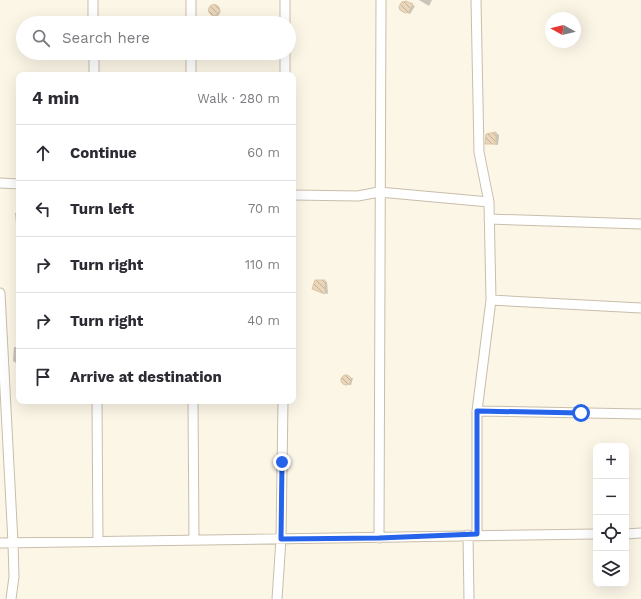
<!DOCTYPE html>
<html lang="en">
<head>
<meta charset="utf-8">
<style>
  body { margin:0; font-family:"Work Sans",sans-serif; background:#f2f2f3; color:#2b2b33 }
  .controls { position:absolute; right:12px; bottom:12px; display:grid; overflow:hidden; border-radius:8px; box-shadow:0 4px 16px #0002 }
  .controls button { width:36px; height:36px; display:grid; place-items:center; padding:0; border:0; border-bottom:1px solid #e1e1e2; background:#fff; color:#2b2b33; font:20px sans-serif }
  .compass { position:absolute; left:545px; top:12px; width:36px; height:36px; border-radius:50%; background:#fff; box-shadow:0 4px 16px #0002; rotate:278deg }
  .stop { position:absolute; width:12px; height:12px; margin:-9px; border:3px solid #2563eb; border-radius:50%; background:#fff }
  .stop.end { background:#2563eb; border-color:#fff; box-shadow:0 1px 4px #0008 }
  .list { margin:0; padding:0; list-style:none }
  h2 { display:flex; justify-content:space-between; align-items:center; height:52px; margin:0; padding:0 16px; font-size:17px }
  h2 small { font-size:13px; font-weight:400; color:#7c7c81 }
  .list li { display:grid; grid-template-columns:26px 1fr auto; gap:12px; align-items:center; box-sizing:border-box; height:56px; padding:0 16px; border-top:1px solid #e1e1e2 }
  .list b { display:block; font-size:15px; white-space:nowrap }
  .list em { font-size:13px; font-style:normal; color:#7c7c81 }
  .icon { flex:none; width:22px; height:22px; fill:none; stroke:currentColor; stroke-width:2; stroke-linecap:round; stroke-linejoin:round }
  .map { position:relative; flex:none; width:641px; height:599px; overflow:hidden }
  .search { position:absolute; background:#fff; box-shadow:0 4px 16px #0002; left:16px; top:16px; width:280px; height:44px; display:flex; align-items:center; gap:10px; box-sizing:border-box; padding:0 14px; border-radius:22px; color:#7c7c81; font-size:15px }
  .panel { position:absolute; background:#fff; box-shadow:0 4px 16px #0002; left:16px; top:72px; width:280px; height:332px; border-radius:8px }
  .map>svg:first-child { display:block }
</style>
</head>
<body>
<div class="map">
<svg width="641" height="599" viewBox="0 0 641 599">
  <defs>
    <pattern id="building-back-hatch" width="6" height="6" patternUnits="userSpaceOnUse"><rect width="6" height="6" fill="#e9d6bb"/><path d="M-1 5l2 2M0 0l6 6M5-1l2 2" fill="none" stroke="#c1b19a"/></pattern>
  </defs>
  <rect width="100%" height="100%" fill="#fbf6e6"/>
  <!-- shadow -->
  <path fill="#0003" d="M419,0H432L429,6Z
    M402,1L415,6L410,14L401,10Z
    M209.5 11a5.5 5.5 0 1 1 11 0a5.5 5.5 0 1 1-11 0Z
    M137,53H148V55L139,54Z
    M496,133L499,135L498,145L486,143Z
    M19,212V225L16,224L15,213Z
    M325,281L327,282L328,294L313,289Z
    M14,347H19V365L13,361Z
    M343,377L353,378L351,385L343,384L342,379Z"/>
  <!-- building -->
  <path fill="url(#building-back-hatch)" stroke="#dfc5a2" d="M406,1L413,4L409,12L405,13L400,10L399,7L401,3Z
    M208.5 10a5.5 5.5 0 1 1 11 0a5.5 5.5 0 1 1-11 0Z
    M496,132V144H485L486,134Z
    M315,280H325V294L312,289Z
    M341 380a5 5 0 1 1 10 0a5 5 0 1 1-10 0Z"/>
  <g fill="none" stroke-linecap="round" stroke-linejoin="round">
    <!-- minor casing -->
    <g stroke="#c9beab" stroke-width="11">
      <path id="minor" d="M93,0V23
        M191,0V23
        M285,0V23
        M476,0L479,152L489,202L491,300L477,411V534
        M94,53V75
        M191,53V75
        M285,53V75
        M0,183L19,184
        M293,195L358,196L379,192L489,202
        M489,219L641,224
        M0,293L13,543L14,577L11,599
        M491,300L641,308
        M97,401L98,542
        M193,401L194,539
        M477,411L641,414
        M626,534L641,533
        M468,535L469,599
        M379,538L381,0
        M0,543L596,534
        M277,599L281,539L283,401"/>
    </g>
    <!-- minor -->
    <use href="#minor" stroke="#fff" stroke-width="9"/>
  </g>
  <g fill="none" stroke-linecap="round" stroke-linejoin="round">
    <!-- route -->
    <path stroke="#2563eb" stroke-width="5" d="M282,462L281,539L379,538L477,534V411L581,413"/>
  </g>
</svg>
<div class="controls">
<button>+</button>
<button>−</button>
<button><svg class="icon" aria-label="locate" viewBox="0 0 24 24"><circle cx="12" cy="12" r="6"/><path d="M12 2v4M12 18v4M2 12h4M18 12h4"/></svg></button>
<button><svg class="icon" aria-label="layers" viewBox="0 0 24 24"><path d="M12 4l9 5-9 5-9-5zM3 14l9 5 9-5"/></svg></button>
</div>
<svg class="compass" viewBox="-18 -18 36 36"><path d="M0-13l5 13h-10z" fill="#e53935"/><path d="M0 13l5-13h-10z" fill="#7c7c81"/></svg>
<div class="stop" style="left:581px;top:413px"></div>
<div class="stop end" style="left:282px;top:462px"></div>
<div class="search"><svg class="icon" aria-label="search" viewBox="0 0 24 24"><circle cx="10" cy="10" r="6"/><path d="M15 15l6 6"/></svg>Search here</div>
<section class="panel">
<h2>4 min<small>Walk · 280 m</small></h2>
<ul class="list">
<li><svg class="icon" aria-label="ahead" viewBox="0 0 24 24"><path d="M12 20V5M6 11l6-6 6 6"/></svg><div><b>Continue</b></div><em>60 m</em></li>
<li><svg class="icon" aria-label="left" viewBox="0 0 24 24"><path d="M17 20v-9H6M10 6l-5 5 5 5"/></svg><div><b>Turn left</b></div><em>70 m</em></li>
<li><svg class="icon" aria-label="right" viewBox="0 0 24 24"><path d="M7 20v-9h11M14 6l5 5-5 5"/></svg><div><b>Turn right</b></div><em>110 m</em></li>
<li><svg class="icon" aria-label="right" viewBox="0 0 24 24"><path d="M7 20v-9h11M14 6l5 5-5 5"/></svg><div><b>Turn right</b></div><em>40 m</em></li>
<li><svg class="icon" aria-label="arrive" viewBox="0 0 24 24"><path d="M6 21V4h12l-3 4 3 4H6"/></svg><div><b>Arrive at destination</b></div></li>
</ul>
</section>
</div>
</body>
</html>
